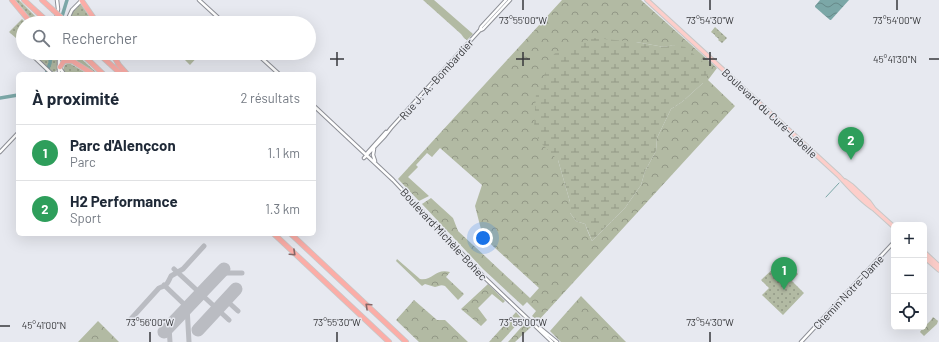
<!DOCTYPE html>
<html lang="fr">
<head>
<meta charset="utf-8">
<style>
  body { margin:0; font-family:Barlow,sans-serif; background:#f2f2f3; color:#1f2937 }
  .controls { position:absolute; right:12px; bottom:12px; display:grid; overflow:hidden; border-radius:6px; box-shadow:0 4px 16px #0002 }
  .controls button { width:36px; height:36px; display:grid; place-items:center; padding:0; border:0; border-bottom:1px solid #e0e1e3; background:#fff; color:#1f2937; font:20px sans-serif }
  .you { position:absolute; left:483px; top:238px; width:14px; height:14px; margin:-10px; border:3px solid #fff; border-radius:50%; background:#1a73e8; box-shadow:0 0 0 6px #1a73e833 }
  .badge { display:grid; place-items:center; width:26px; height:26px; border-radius:50%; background:#cf4b00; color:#fff; font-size:13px; font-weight:700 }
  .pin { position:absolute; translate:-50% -33px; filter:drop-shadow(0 1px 2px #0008) }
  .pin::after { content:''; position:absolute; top:21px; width:14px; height:12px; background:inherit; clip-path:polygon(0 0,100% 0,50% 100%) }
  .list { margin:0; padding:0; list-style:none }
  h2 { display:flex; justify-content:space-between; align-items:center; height:52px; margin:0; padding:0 16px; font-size:17px }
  h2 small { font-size:13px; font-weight:400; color:#747a83 }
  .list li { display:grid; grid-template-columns:26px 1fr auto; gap:12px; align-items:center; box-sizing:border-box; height:56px; padding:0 16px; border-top:1px solid #e0e1e3 }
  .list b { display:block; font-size:15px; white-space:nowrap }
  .list p { margin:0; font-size:13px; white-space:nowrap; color:#747a83 }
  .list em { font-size:13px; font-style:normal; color:#747a83 }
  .icon { flex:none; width:22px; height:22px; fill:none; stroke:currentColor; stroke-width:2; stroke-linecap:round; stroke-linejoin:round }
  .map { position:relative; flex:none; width:939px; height:342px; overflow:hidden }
  .search { position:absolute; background:#fff; box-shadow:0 4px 16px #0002; left:16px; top:16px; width:300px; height:44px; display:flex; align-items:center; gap:10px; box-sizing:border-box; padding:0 14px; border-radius:22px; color:#747a83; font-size:15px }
  .panel { position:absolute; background:#fff; box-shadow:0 4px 16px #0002; left:16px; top:72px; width:300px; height:164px; border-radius:6px }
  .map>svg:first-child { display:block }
</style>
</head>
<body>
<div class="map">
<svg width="939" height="342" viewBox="0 0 939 342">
  <defs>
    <pattern id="green-dots" width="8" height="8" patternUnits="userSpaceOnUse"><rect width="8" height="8" fill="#b2baa3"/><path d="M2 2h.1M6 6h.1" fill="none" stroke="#929886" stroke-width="1.8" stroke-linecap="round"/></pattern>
    <pattern id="forest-crowns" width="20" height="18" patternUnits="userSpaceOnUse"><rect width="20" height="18" fill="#b2baa3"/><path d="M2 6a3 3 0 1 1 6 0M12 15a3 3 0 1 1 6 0" fill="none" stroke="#929886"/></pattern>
    <pattern id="wetland-marsh" width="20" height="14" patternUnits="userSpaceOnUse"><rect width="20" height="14" fill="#b2baa3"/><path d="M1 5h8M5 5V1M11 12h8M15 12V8" fill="none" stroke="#929886"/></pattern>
    <pattern id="water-waves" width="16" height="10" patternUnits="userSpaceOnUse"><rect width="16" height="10" fill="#7ba7a7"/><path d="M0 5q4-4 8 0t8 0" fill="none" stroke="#668989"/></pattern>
  </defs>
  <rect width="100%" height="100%" fill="#e7e9f0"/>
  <!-- green -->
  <path fill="url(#green-dots)" d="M13,0H19L42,23H33Z
    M81,3L95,23H71L68,20C71,13 75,7 81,3Z
    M22,19L26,23H23V44L9,32Z
    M715,27L727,38L722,43L718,40L719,39L715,36V35L711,32Z
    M38,53H57L58,69L56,71L54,72L52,71L37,57Z
    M66,53H75L98,74L87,68Z
    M69,63L88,74H66C63,72 63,68 65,65Z
    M776,266L789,279L795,271L798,274L792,281L804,293L783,315L762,295L769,288L761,280Z"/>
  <!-- forest -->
  <path fill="url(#forest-crowns)" fill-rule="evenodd" d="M423,0H434L473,34L467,40L464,38L461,34Z
    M562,0H641L717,68L708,80L735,106L538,321L532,316L536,311L527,302L523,306L483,269L422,204L431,198L453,218L458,231L530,298L539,288L483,237L475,206L482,185L440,148L432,157L427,153L416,165L418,167L408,177L429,196L419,201L398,179ZM636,42L664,47L674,45L703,83L682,102L671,109L657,138L656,151L645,171L641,185L625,208L592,241L588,232L585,224L576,221L570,213V202L558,160Z
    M191,53H213L208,58L201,53L190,65L185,60Z
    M397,259L420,279C433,281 435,268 450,272L446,277L464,294L458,300L445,286C441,284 439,286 435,287L425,284L422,286L396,261Z
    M488,284L505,301L503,303L492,294L478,308L487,320L481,326L461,309Z
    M581,296L622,338L626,342H561L550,331Z
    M414,300L437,320H445L468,342H419L396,320Z
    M516,312L522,319L501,342H489Z
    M933,317L938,321L937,324L924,336L920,332C923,326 930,323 933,317Z
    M98,321L119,342H78Z
    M525,323L531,327L515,342H508Z"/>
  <!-- wetland -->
  <path fill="url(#wetland-marsh)" d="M594,38L636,42L664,47L673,45L685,47L709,67L710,70L703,83L682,102L671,109L657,138L656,151L645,171L641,185L625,208L592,241L585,224L576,221L570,213V202L558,160L539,141L534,127L536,94L554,54Z"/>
  <!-- water -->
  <path fill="url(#water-waves)" d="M820,0H849L831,20H830L815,7V6Z"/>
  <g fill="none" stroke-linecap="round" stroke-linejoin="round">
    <!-- stream -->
    <path stroke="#7ba7a7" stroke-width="1" d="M826,197L839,183"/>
    <!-- river -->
    <path stroke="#7ba7a7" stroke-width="3.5" d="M60,23L67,0
      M46,74L50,63L51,53
      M0,98L18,95"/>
    <!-- taxiway -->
    <path stroke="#babcc2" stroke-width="5" d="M174,269L229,320
      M222,271L225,273H242
      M164,285L187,307L189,342
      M226,300L238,311
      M130,320L159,288C168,285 167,284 171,276L183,269L204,246
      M169,328L170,342"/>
    <!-- runway -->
    <path stroke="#babcc2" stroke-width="13" d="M198,330L236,289
      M164,332L224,269"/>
    <!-- tertiary casing -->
    <g stroke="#8e9097" stroke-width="4.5">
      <path id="tertiary" d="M199,0L224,23
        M55,23L58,9L57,0
        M66,23L72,10L81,1
        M481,30L483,29L510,0
        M33,53L32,55L52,74
        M59,53V74
        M256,53L279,74
        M60,68L64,74
        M314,106L393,180L485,278L552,342
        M374,149L373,155L375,161
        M0,152L18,133
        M366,155L368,152L386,132
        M364,158L384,137L391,128L480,30L481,27L506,0
        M540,328L557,342
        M801,342L894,242"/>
    </g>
    <!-- primary casing -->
    <g stroke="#c7c8c8" stroke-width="5.5">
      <path id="primary" d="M647,0L839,176C850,188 860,200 874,209
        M845,181L852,186L869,202L874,209L894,227
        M924,252L939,266
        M924,257L939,270"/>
    </g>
    <!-- motorway casing -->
    <g stroke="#c7c8c8" stroke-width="6">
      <path id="motorway" d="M12,0L31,23
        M24,0L49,23
        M42,0L53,10
        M82,1L97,23
        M63,53L74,62L93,74
        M81,53L103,74
        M98,53L121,74
        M112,53L119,65L127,74
        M60,67L64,61H72
        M274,234L389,342
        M291,234L406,342"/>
    </g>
    <!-- tertiary -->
    <use href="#tertiary" stroke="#fff" stroke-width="2.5"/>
    <!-- primary -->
    <use href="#primary" stroke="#fdceca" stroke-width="3.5"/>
    <!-- motorway -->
    <use href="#motorway" stroke="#fbada7" stroke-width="4.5"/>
    <!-- motorway-bridge casing -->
    <g stroke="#c7c8c8" stroke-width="6" stroke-linecap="butt">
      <path id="motorway-bridge" d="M53,10L67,23"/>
    </g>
    <!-- motorway-bridge -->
    <use href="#motorway-bridge" stroke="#fbada7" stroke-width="4.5"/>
  </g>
  <!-- one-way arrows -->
  <defs><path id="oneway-chevron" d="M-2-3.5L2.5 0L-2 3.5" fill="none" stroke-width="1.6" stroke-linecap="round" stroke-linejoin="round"/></defs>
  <g stroke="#866767">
    <use href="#oneway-chevron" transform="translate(293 253) rotate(43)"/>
    <use href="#oneway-chevron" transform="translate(368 306) rotate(-137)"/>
  </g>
  <!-- ticks -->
  <path fill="none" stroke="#38393c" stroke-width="1.5" d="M523,0V10M710,0V10M897,0V10M337,52V66M523,52V66M710,52V66M330,59H344M516,59H530M703,59H717M929,59H939M0,326H10M150,332V342M337,332V342M523,332V342M710,332V342"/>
  <g text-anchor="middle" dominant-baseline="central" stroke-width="3" stroke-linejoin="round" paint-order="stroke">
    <!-- street labels -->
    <g font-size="11" fill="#38393c" stroke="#e7e9f0">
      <text transform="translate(436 79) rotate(-48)">Rue J.-A.-Bombardier</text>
      <text transform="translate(770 113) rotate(43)">Boulevard du Curé-Labelle</text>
      <text transform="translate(444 234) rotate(47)">Boulevard Michèle-Bohec</text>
      <text transform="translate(848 292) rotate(-47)">Chemin Notre-Dame</text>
    </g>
  </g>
  <g font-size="10" text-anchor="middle" fill="#38393c" stroke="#e7e9f0" stroke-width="3" stroke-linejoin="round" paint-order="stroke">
    <text x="523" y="24">73°55'00"W</text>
    <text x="710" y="24">73°54'30"W</text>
    <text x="897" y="24">73°54'00"W</text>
    <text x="895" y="63">45°41'30"N</text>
    <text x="150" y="326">73°56'00"W</text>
    <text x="337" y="326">73°55'30"W</text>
    <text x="523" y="326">73°55'00"W</text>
    <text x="710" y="326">73°54'30"W</text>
    <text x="44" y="329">45°41'00"N</text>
  </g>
</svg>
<div class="controls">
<button>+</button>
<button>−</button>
<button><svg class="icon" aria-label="locate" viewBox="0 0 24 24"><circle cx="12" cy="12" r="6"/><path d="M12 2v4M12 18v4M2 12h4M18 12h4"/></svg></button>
</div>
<div class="you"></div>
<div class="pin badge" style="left:784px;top:290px;background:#2e9e5b">1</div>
<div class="pin badge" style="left:851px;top:160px;background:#2e9e5b">2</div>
<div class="search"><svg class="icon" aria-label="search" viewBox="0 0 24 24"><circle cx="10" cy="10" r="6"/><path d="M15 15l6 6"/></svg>Rechercher</div>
<section class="panel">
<h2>À proximité<small>2 résultats</small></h2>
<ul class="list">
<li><span class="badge" style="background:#2e9e5b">1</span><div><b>Parc d'Alençcon</b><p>Parc</p></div><em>1.1 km</em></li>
<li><span class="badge" style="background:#2e9e5b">2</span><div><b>H2 Performance</b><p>Sport</p></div><em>1.3 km</em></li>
</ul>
</section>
</div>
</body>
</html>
